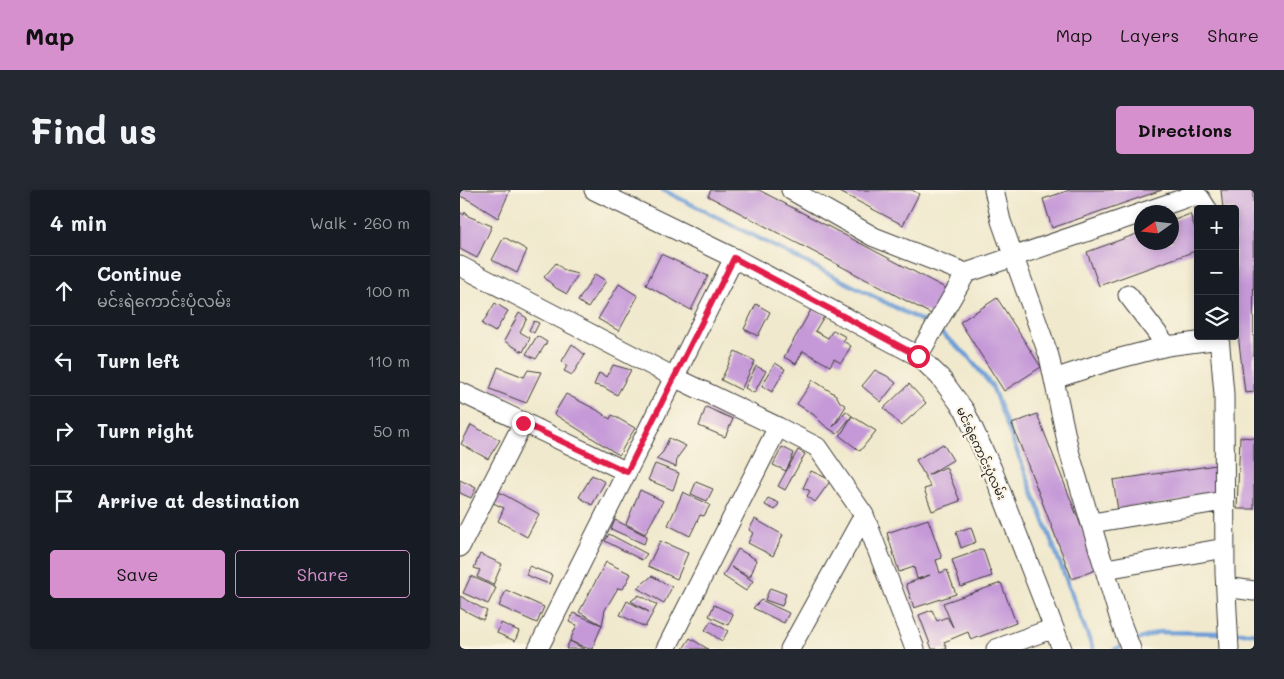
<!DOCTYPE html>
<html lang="en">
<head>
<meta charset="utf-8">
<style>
  body { margin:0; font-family:Mali,"Noto Sans Myanmar",sans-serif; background:#242831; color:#f1f3f6 }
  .controls { position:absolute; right:15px; top:15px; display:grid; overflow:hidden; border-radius:5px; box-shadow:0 2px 8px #0003 }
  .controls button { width:45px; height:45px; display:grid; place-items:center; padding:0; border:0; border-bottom:1px solid #363941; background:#171b24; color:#f1f3f6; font:25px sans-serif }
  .compass { position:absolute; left:674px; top:15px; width:45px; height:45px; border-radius:50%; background:#171b24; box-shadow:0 2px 8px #0003; rotate:256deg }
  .stop { position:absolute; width:15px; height:15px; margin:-11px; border:4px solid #e11d48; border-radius:50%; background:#fff }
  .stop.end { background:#e11d48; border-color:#fff; box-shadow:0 1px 5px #0008 }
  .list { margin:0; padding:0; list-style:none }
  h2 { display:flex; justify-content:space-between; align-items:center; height:65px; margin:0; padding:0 20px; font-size:21px }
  h2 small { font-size:16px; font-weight:400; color:#9ea1a6 }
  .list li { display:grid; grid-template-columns:32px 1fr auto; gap:15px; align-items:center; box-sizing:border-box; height:70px; padding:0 20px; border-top:1px solid #363941 }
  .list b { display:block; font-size:19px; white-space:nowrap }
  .list p { margin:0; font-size:16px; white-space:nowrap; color:#9ea1a6 }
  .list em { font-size:16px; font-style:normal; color:#9ea1a6 }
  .actions { display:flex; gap:10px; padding:15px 20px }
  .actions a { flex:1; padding:11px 0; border:1px solid #d690ce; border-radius:5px; text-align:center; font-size:18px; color:#d690ce }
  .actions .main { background:#d690ce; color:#111 }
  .icon { flex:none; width:28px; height:28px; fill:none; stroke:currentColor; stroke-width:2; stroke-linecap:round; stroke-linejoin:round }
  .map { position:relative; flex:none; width:794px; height:459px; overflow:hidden; border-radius:5px }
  header { display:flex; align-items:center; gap:30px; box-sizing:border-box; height:70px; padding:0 25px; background:#d690ce; color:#111 }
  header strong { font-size:24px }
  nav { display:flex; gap:28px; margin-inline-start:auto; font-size:18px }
  .intro { display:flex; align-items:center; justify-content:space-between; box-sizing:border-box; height:120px; padding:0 30px }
  h1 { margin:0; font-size:35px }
  .button { padding:12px 22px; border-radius:5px; background:#d690ce; color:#111; font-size:18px; font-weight:700 }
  main { display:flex; gap:30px; padding:0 30px }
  aside { flex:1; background:#171b24; border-radius:5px; box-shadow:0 2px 8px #0003 }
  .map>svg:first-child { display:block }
</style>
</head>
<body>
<header>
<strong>Map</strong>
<nav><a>Map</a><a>Layers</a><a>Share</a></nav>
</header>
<div class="intro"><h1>Find us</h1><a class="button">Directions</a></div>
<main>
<aside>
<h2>4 min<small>Walk · 260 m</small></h2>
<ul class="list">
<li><svg class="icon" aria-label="ahead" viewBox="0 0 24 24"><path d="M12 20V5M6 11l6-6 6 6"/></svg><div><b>Continue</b><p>မင်းရဲကောင်းပုံလမ်း</p></div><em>100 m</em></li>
<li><svg class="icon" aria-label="left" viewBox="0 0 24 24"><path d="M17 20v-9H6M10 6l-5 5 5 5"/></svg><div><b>Turn left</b></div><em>110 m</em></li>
<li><svg class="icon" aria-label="right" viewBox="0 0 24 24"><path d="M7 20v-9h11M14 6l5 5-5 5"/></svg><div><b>Turn right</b></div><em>50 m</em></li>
<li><svg class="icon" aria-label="arrive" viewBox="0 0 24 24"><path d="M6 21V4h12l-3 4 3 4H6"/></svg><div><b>Arrive at destination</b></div></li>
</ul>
<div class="actions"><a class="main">Save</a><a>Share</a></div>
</aside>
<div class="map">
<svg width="794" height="459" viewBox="0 0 794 459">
  <rect width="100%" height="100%" fill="#fcf5e5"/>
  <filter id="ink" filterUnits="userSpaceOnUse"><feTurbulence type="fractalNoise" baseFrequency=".02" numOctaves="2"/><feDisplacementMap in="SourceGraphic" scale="10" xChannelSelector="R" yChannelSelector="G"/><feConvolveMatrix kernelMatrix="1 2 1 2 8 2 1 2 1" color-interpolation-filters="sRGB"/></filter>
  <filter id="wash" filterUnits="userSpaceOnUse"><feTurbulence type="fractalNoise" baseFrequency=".0096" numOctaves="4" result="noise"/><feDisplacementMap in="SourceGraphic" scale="20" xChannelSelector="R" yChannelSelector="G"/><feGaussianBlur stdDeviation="1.12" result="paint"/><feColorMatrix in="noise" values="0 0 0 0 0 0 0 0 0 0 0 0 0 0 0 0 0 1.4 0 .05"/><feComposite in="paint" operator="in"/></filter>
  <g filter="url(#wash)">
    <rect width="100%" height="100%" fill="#f0e9cd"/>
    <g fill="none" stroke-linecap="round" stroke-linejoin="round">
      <!-- stream -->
      <path stroke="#6d9dd6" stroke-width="4.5" d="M203,0L472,136
        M478,140L507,165L532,196L633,459
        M773,443H794
        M672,452L698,442L763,443
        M655,459L665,455"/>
    </g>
    <g id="blocks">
      <!-- building -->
      <path fill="#c599d8" d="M0,0H50L38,28L11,11L0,6Z
        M251,0H299L489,100L475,126L248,6Z
        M376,0H452L459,4L443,35Z
        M610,0H702L592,38L583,9Z
        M761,0H793L794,202L785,203L775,118V19H763Z
        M5,21L8,26L32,36L17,68L0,59V22L4,25Z
        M730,24L738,46V60L639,96L627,62L682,42V52H712V31Z
        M44,47L67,60L57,83L32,70Z
        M201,64L248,86L231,120L186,95Z
        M96,73L105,81L118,84L107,104L96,98L84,87Z
        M135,84L146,91L128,118L118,111Z
        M159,94L178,106L159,141L138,129Z
        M537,108L581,177L544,201L500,132Z
        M35,113L48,121L35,142L22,134Z
        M296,114L310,122L298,146L284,139Z
        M352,118L365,125L355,141L368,148L373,140L386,147L383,151L391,156L381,173L374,169L370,176L343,161L336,174L324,167Z
        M59,123L67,128L60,142L70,148L63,162L44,151Z
        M74,131L79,133L74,143L69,140Z
        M77,146L87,152L76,169L66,164Z
        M112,154L125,165L112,185L104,181L107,176L102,171Z
        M275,161L295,171L281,200L261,190Z
        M315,173L325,179L312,202L302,196Z
        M153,175L171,180L157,205L143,197L134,195L139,183L147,187Z
        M296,176L306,181L294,203L285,198Z
        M38,177L64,187L68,180L81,182L66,213L30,199Z
        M415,180L427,186L436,193L421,212L402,196Z
        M353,190L376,205L380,212L386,216L373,237L386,221L392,226L377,244L364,235L354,225L337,214Z
        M449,194L466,213L441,236L424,218Z
        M106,204L137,220L150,229L152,225L175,238L159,265L94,224Z
        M246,217L273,229L265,247L239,236Z
        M577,224L638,379L612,389L552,234Z
        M392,226L416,241L400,261L380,246Z
        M11,235L40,250L28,269L1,254Z
        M780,247L794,248V319H777Z
        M209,248L226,256L217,268L216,277L196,269L203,262Z
        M483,254L493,270L468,285L486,277L500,311L472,321L464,299L471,297L456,270Z
        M322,257L334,263L326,281L313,275Z
        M338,260L345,264L325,300L318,296Z
        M195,274L219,283L213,300L188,290Z
        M756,275L761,305L658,320L653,290Z
        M351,281L371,290L355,312L347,306L350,301L343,298Z
        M132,285L145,292L132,315L119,307Z
        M0,290L16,298L11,308L0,303Z
        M236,292L253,299L247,311L231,304Z
        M180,300L203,311L185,344L166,334Z
        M39,302L79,324L67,347L38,331L44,318L33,313Z
        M223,302L250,315L244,326L240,325L230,346L208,335Z
        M308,308L319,313L315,320L305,315Z
        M295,329L323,345L313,366L288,353L293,343L289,340Z
        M468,329L482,368L476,370L480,383L487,380L496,404L454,418L446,394L470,385L457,389L454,377L439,382L427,343Z
        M155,330L187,346L184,354L151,339Z
        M511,337L516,352L501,358L496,342Z
        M149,344L187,364L182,370L145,351Z
        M200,351L228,363L217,389L188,376Z
        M278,359L297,370L290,387L271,377L293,391L286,401L263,386Z
        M523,359L532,386L501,397L492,370Z
        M20,364L42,374L33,395L17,387L20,380L14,378Z
        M146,372L171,384L163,399L158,398L145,420L142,435L119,422Z
        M69,376L92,385L89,394L66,385Z
        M11,386L36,398L28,414L3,403Z
        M192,386L212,397L204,413L177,398Z
        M541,393L556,433L511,450L508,442L484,452L487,459H472L459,425L472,420L477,431L487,427L493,437L483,413Z
        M310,398L326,404L322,416L305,410Z
        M46,400L84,417L77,433L39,416Z
        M179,405L197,415L185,437L160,425L167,411L189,422L171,411Z
        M0,406L27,421L23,430L0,418Z
        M301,410L329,423L324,433L293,418Z
        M254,415L273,424L268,435L249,426Z
        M113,423L142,435L132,459H129L110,451L124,459H106L117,435L109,432Z
        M251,431L268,441L262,451L245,440Z
        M41,433L59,441L55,451L37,443Z
        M230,448L248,459H223Z"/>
    </g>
  </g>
  <g filter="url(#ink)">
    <use href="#blocks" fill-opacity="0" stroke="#3c3b37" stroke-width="1"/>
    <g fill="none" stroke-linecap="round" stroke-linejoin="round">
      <!-- minor casing -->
      <g stroke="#3c3b37" stroke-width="21">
        <path id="minor" d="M134,0L274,68L458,166L480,187L505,221L532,279L602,459
          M331,0L414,47L506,83
          M534,0L541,31L589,166L609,261L661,433L671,459
          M0,76L214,187L318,237L357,257L404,325L455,459
          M668,105L707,156
          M759,146L764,204L765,383L769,459
          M458,166L506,83L731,6L740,8L747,19
          M594,189L649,171L707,156L760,149
          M0,202L167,282
          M632,333L764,311
          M0,357L63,233
          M646,379L765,358
          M766,397L794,401
          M78,459L274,68
          M206,459L318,237
          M330,459L404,325
          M536,459L594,438"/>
      </g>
      <!-- minor -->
      <use href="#minor" stroke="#fff" stroke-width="19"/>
    </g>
  </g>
  <g fill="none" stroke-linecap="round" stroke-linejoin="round" filter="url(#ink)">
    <!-- route -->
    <path stroke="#e11d48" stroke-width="6" d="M63,233L167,282L274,68L458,166"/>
  </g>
  <g text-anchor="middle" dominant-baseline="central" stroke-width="4.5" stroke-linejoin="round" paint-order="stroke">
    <!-- street labels -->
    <g font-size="12" fill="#1c1c1c" stroke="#fcf5e5">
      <text transform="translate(522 263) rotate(65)">မင်းရဲကောင်းပုံလမ်း</text>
    </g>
  </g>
</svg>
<div class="controls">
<button>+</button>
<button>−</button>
<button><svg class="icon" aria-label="layers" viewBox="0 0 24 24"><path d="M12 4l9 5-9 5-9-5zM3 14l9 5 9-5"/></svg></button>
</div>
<svg class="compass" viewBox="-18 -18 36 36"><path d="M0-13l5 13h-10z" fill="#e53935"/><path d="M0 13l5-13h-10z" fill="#9ea1a6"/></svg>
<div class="stop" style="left:458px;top:166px"></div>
<div class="stop end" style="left:63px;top:233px"></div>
</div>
</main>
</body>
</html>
